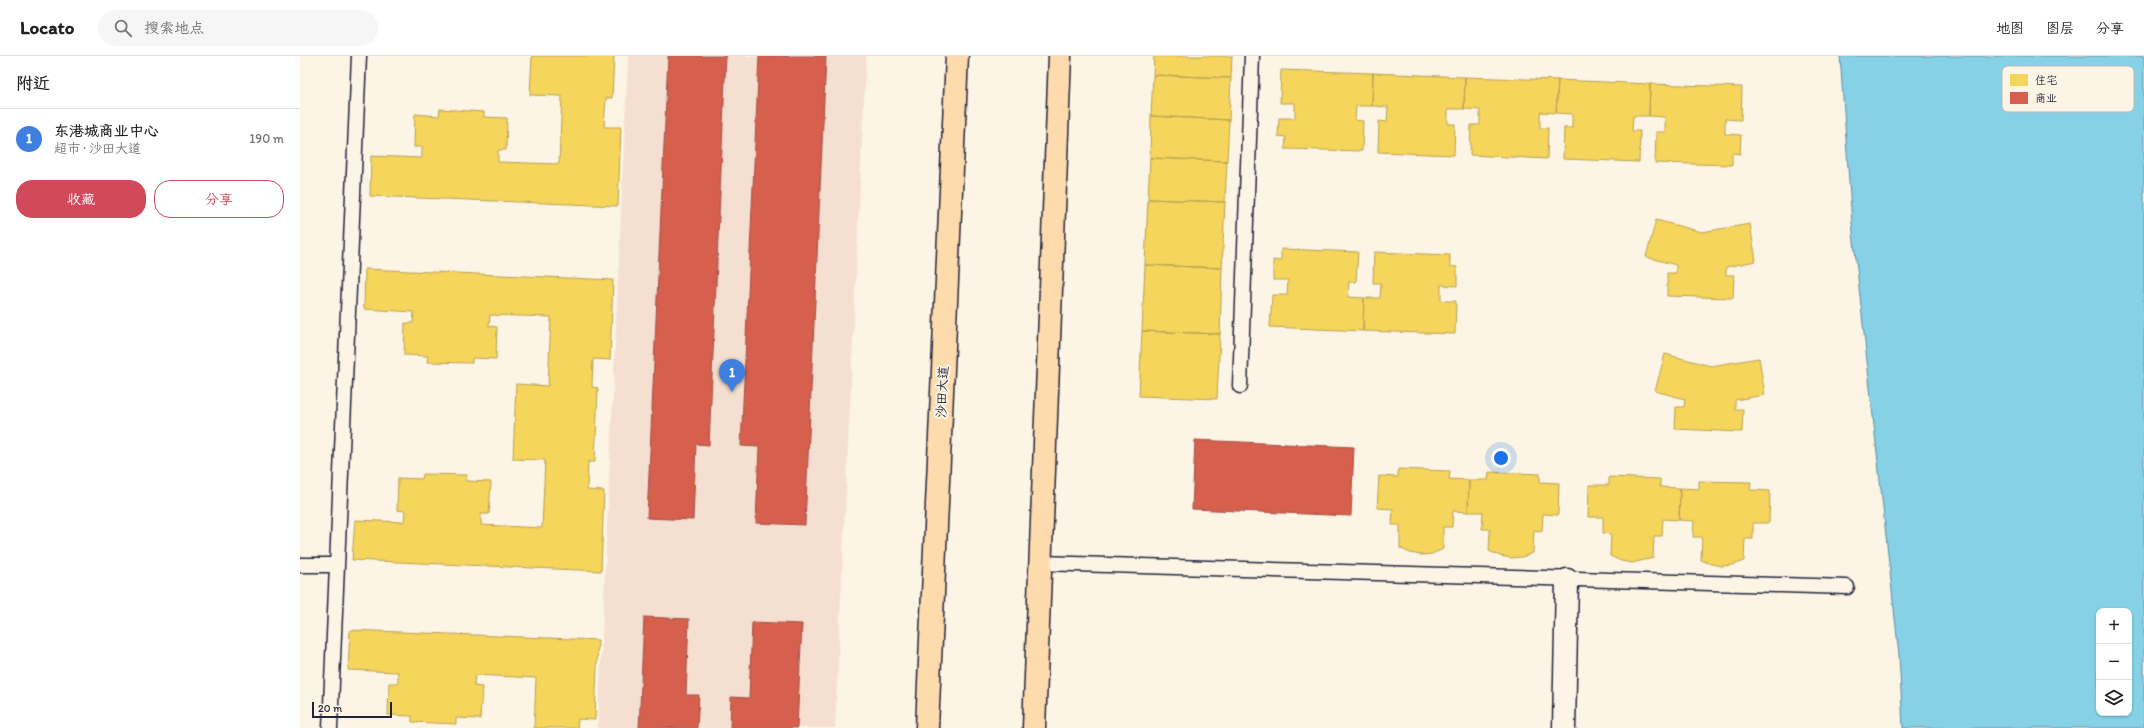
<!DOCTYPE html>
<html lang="zh">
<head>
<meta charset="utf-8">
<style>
  body { margin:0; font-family:Itim,"LXGW WenKai TC",sans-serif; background:#f6f6f6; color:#222 }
  .controls { position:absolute; right:12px; bottom:12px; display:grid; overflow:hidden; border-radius:8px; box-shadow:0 1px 3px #0004 }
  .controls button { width:36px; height:36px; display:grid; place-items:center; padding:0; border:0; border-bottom:1px solid #e0e0e0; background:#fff; color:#222; font:20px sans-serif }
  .scale { position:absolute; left:12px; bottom:10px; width:80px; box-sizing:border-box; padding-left:4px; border:2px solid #22223b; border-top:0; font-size:11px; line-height:14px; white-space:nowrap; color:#22223b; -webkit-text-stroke:3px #fcf5e5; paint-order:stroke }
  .you { position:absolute; left:1201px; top:402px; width:14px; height:14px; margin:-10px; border:3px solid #fff; border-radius:50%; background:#1a73e8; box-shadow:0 0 0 6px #1a73e833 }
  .badge { display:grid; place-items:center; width:26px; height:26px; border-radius:50%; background:#d1495b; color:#fff; font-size:13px; font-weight:700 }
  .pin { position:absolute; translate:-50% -33px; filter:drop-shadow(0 1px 2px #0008) }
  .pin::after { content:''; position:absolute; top:21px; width:14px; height:12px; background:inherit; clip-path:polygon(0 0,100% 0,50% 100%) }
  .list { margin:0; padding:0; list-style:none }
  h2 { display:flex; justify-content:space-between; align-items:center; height:52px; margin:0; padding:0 16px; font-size:17px }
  h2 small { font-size:13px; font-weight:400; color:#767676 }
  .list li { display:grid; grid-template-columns:26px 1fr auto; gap:12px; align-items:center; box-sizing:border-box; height:60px; padding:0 16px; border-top:1px solid #e0e0e0 }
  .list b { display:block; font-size:15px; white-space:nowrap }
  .list p { margin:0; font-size:13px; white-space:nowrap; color:#767676 }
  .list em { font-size:13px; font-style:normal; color:#767676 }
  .actions { display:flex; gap:8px; padding:12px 16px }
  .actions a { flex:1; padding:9px 0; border:1px solid #d1495b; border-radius:16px; text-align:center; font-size:14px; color:#d1495b }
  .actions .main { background:#d1495b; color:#fff }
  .icon { flex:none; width:22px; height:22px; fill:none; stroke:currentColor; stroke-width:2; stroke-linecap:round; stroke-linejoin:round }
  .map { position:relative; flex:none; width:1844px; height:672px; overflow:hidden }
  header { display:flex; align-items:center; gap:24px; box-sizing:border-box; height:56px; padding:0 20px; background:#fff; border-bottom:1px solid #e0e0e0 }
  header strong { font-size:19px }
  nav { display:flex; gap:22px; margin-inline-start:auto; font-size:14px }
  .search { width:280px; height:36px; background:#f6f6f6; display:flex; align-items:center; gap:10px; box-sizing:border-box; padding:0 14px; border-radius:22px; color:#767676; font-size:15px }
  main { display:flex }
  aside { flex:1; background:#fff }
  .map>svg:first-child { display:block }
</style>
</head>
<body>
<header>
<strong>Locato</strong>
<div class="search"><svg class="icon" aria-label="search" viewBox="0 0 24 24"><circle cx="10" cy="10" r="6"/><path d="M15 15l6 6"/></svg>搜索地点</div>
<nav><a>地图</a><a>图层</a><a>分享</a></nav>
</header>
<main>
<aside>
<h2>附近<small></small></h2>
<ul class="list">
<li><span class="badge" style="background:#3f7fe0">1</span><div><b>东港城商业中心</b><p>超市 · 沙田大道</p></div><em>190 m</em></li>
</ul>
<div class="actions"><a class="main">收藏</a><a>分享</a></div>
</aside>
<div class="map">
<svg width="1844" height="672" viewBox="0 0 1844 672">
  <rect width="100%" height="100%" fill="#fcf5e5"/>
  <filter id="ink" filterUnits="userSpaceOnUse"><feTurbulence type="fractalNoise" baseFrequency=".025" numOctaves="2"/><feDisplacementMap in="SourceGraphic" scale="8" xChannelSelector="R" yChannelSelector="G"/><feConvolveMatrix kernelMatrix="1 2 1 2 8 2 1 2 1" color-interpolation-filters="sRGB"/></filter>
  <g filter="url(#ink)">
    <!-- built -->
    <path fill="#f5dfd1" d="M328,0H566L535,672H298Z"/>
    <!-- water -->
    <path fill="#86d1e6" stroke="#5e8ba2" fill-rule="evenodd" d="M1540,0H1844V672H1603L1599,599L1552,167ZM1799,555H1829V657H1799Z"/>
    <!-- homes -->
    <path fill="#f6d55c" stroke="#b69f52" d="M232,0H314L312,42H306L304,71H321L318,150L70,140L71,100L122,102V91H114L115,58L139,60L140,53L184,56V61L207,62L206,94H198V106L259,108L262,40L230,39Z
      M854,0H932L931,22L853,19Z
      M981,14L1073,17L1072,50H1056L1055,64L1063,65L1062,95L985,93L986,81L978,80L979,62H995V47H980Z
      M1073,17L1165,21L1164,53H1148V68H1155L1154,99L1078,96L1079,65L1087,66L1088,51L1072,50Z
      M853,19L931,22L929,64L851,60Z
      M1165,21L1258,24L1256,57L1240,56V72H1248L1247,103L1170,99L1171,69H1180V54L1164,53Z
      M1258,24L1350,28L1349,60H1333L1332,75H1340L1339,106L1263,103L1264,72H1272V58L1256,57Z
      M1350,28L1442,31L1441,64L1425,63V78L1441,79L1440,98L1432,97V109L1355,107L1356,76H1365V61L1349,60Z
      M851,60L929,64L927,105L850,102Z
      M850,102L927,105L925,146L848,143Z
      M848,143L925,146L922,212L845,209Z
      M1356,164L1402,176L1450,168L1456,205L1426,211V219H1434L1433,242L1367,240V217H1376V209L1346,201Z
      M981,193L1058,196L1056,226H1049L1048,241L1064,242L1063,275L970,271L972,239H987L988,224H973V204L981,205Z
      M1074,196L1150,199V210L1157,211V230L1141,229V245H1156L1155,278L1063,275L1064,242H1080L1081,227H1073Z
      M845,209L922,212L920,278L842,275Z
      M65,213L313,224L310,304L293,303L292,331L298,332L295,406H288L287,434L304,435L301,515L52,504L55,464L104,466L105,455L97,454L98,422L122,423L123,418L167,419L166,425L191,426L189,458H181V469L242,472L245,404L213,403L216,328L248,330L251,261L190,259L189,270L197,271L196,303L172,302V307L127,306L128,300L104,299L105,267H113L114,256L64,253Z
      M842,275L920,278L917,343L839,340Z
      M1365,298L1411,310L1459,302L1465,339L1435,344V353H1443L1442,376L1375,373L1376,351H1384L1385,343L1355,335Z
      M1098,413L1150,415L1149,423L1169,424L1168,456L1153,455L1152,471H1143V493L1132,498L1121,499L1110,497L1100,492V469H1092L1093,453L1077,452L1079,420L1098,421Z
      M1189,416L1240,418V426L1259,427L1258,459L1243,458L1242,475L1234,474L1233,497L1222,501L1211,502L1200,500L1189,495L1190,473H1182L1183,456H1168L1169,424H1188Z
      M1309,421L1360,423V431L1380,432L1379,464L1363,463L1362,480H1354L1353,502L1332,507L1321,505L1310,500L1311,478L1303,477V461H1288L1289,429H1309Z
      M1399,425L1451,426L1450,434L1470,435L1469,467H1453V483H1445L1444,505L1433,509L1422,510L1411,508L1401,504L1402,481H1393L1394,465L1379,464L1380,432L1399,433Z
      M50,574L298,584L295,664L278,663L277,672H234L236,622L175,619L174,630L182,631L180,663L156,662V668L112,666V660L88,659L89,627H98V616L48,614Z"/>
    <!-- shops -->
    <path fill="#d6604d" stroke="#a04d48" d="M368,0H426L409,389L396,388L393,464L347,462Z
      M459,0H526L505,469L456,467L459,391L441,390Z
      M895,384L1054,391L1051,460L892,453Z
      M344,561L389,563L386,639H399L397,672H339Z
      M452,566L502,568L497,672H430L431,641L449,642Z"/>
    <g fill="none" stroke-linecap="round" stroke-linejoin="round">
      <!-- service casing -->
      <g stroke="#22223b" stroke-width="17">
        <path id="service" d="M940,330L952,0
          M740,507L1547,531
          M0,509H36
          M30,672L59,0"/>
      </g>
      <!-- minor casing -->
      <g stroke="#22223b" stroke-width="25">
        <path id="minor" d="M1264,672L1267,524"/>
      </g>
      <!-- primary casing -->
      <g stroke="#22223b" stroke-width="25">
        <path id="primary" d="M627,672L657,0
          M734,672L760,0"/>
      </g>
      <!-- service -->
      <use href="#service" stroke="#fcf5e5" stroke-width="14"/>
      <!-- minor -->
      <use href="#minor" stroke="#fcf5e5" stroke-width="22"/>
      <!-- primary -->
      <use href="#primary" stroke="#fedbac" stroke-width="22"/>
    </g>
  </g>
  <g text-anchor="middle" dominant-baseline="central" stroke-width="4" stroke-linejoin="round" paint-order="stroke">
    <!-- street labels -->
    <g font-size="13" fill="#22223b" stroke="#fcf5e5">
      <text transform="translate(642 336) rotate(-87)">沙田大道</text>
    </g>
  </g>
  <!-- legend -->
  <rect x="1702" y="10" width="132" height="46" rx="6" fill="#fcf5e5" stroke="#bbb6b2" stroke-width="1"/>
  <rect x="1710" y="18" width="18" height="12" fill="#f6d55c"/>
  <rect x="1710" y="36" width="18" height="12" fill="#d6604d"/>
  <g font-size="11" fill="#22223b">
    <text x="1735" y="28">住宅</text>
    <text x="1735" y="46">商业</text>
  </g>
</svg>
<div class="controls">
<button>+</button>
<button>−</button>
<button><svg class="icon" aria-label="layers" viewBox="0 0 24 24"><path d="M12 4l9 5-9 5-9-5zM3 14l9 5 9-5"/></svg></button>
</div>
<div class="scale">20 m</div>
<div class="you"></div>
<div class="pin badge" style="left:432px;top:336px;background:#3f7fe0">1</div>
</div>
</main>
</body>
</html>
